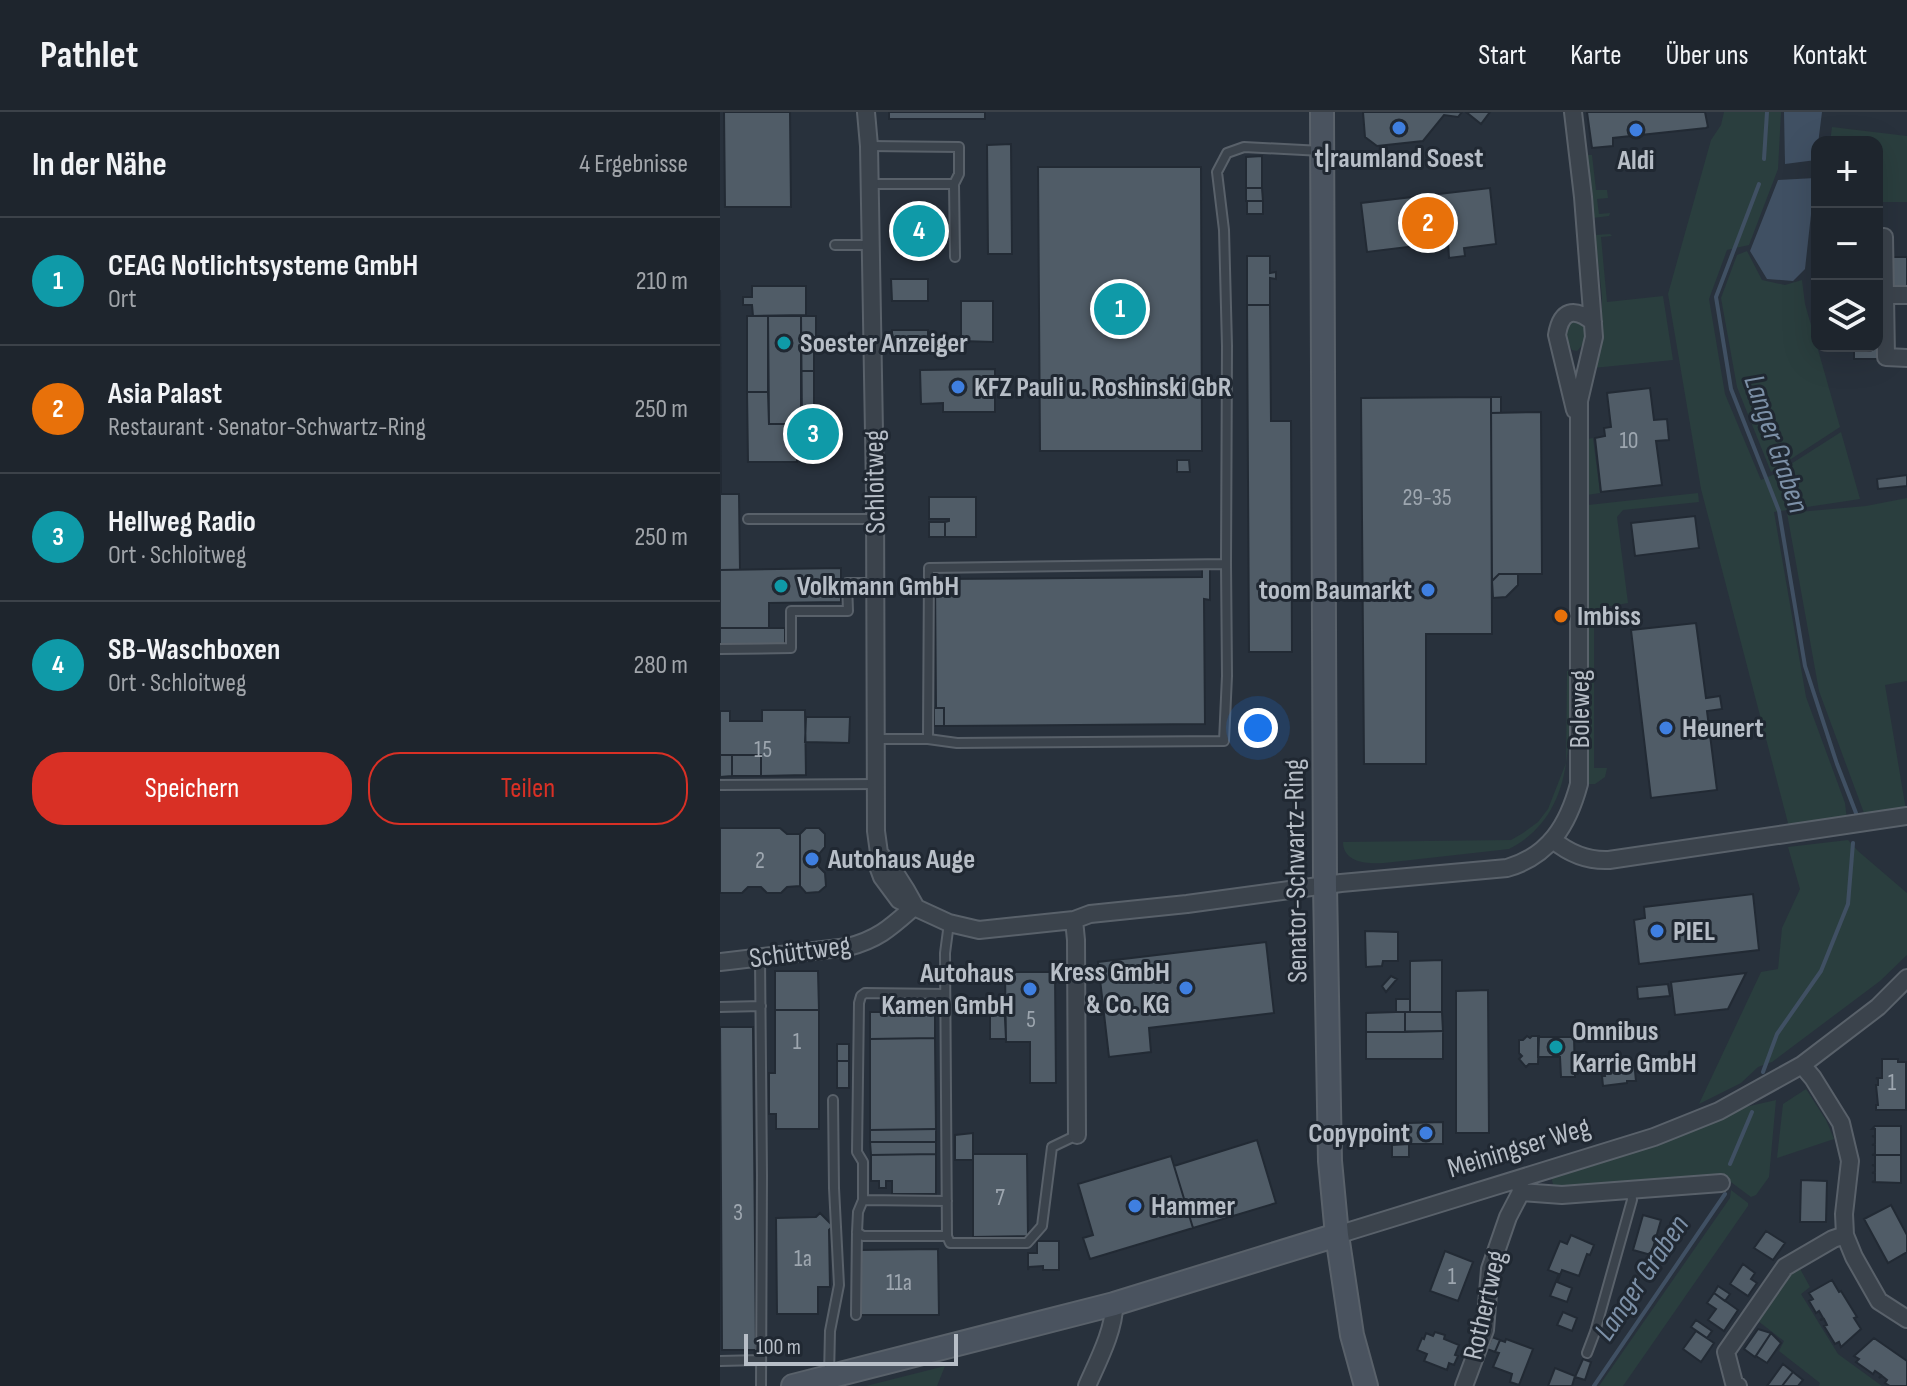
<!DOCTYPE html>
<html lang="de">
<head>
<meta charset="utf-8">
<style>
  body { margin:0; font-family:"Sofia Sans Condensed",sans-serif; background:#2b3139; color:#f1f3f6 }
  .controls { position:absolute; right:24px; top:24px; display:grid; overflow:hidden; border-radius:16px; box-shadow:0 8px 32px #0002 }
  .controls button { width:72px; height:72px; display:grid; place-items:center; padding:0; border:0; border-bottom:2px solid #3c4249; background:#1e252d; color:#f1f3f6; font:40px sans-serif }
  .scale { position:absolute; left:24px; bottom:20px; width:214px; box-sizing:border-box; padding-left:8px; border:4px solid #b7bec7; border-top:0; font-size:22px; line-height:28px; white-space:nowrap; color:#b7bec7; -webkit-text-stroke:6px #202832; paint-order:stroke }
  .you { position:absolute; left:538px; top:616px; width:28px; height:28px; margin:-20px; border:6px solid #fff; border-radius:50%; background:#1a73e8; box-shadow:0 0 0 12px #1a73e833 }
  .badge { display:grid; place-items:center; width:52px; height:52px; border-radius:50%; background:#d93025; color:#fff; font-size:26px; font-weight:700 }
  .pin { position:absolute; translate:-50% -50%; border:4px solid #fff; box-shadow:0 2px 8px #0006 }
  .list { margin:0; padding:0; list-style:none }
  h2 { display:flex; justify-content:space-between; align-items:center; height:104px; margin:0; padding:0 32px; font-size:34px }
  h2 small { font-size:26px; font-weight:400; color:#a1a5aa }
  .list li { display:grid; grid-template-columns:52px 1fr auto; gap:24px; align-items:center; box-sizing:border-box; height:128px; padding:0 32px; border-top:2px solid #3c4249 }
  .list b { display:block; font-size:30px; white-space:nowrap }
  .list p { margin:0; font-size:26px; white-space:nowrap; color:#a1a5aa }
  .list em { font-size:26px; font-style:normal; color:#a1a5aa }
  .actions { display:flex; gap:16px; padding:24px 32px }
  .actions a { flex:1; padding:18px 0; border:2px solid #d93025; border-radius:32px; text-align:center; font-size:28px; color:#d93025 }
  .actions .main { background:#d93025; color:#fff }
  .icon { flex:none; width:44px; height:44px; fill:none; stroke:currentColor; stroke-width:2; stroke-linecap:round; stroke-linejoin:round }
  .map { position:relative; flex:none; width:1187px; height:1274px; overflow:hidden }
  header { display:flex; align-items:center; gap:48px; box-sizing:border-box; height:112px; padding:0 40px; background:#1e252d; border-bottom:2px solid #3c4249 }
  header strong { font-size:38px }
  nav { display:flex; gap:44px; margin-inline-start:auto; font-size:28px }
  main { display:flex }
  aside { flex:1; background:#1e252d }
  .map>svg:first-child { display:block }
</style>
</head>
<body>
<header>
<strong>Pathlet</strong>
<nav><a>Start</a><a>Karte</a><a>Über uns</a><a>Kontakt</a></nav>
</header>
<main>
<aside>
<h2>In der Nähe<small>4 Ergebnisse</small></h2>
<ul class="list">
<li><span class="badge" style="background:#0f9aa8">1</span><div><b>CEAG Notlichtsysteme GmbH</b><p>Ort</p></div><em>210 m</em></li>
<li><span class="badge" style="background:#e8710a">2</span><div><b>Asia Palast</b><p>Restaurant · Senator-Schwartz-Ring</p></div><em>250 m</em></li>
<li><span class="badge" style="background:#0f9aa8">3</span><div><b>Hellweg Radio</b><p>Ort · Schloitweg</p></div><em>250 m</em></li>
<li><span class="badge" style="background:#0f9aa8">4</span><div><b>SB-Waschboxen</b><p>Ort · Schloitweg</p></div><em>280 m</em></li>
</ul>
<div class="actions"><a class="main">Speichern</a><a>Teilen</a></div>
</aside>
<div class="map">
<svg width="1187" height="1274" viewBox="0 0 1187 1274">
  <rect width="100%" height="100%" fill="#28313c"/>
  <!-- green -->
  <path fill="#2a3e3e" d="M1004,0H1061L1058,57L1029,133L1007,138L989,187L1005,282L1041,368L1057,361L1121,320L1140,387L1054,400L1086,585L1125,691L1127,708L1069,715L981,377L948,182L991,28L1001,13Z
    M1112,15L1187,24V90H1157V30H1110Z
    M866,43H872L876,78H887L888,86L877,87L879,102L890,101L889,104L873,106Z
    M890,122L892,124L881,125L887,190L943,184L953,248L873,256L882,227V184L875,123Z
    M1027,139L1042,168L1065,173L1082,168L1085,192L1120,315L1051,360L1017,275L1001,186L1017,143Z
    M854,208L860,209L867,217C866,226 864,232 857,239L852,238L846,227L845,219Z
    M873,326L880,381L867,383V327Z
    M978,381L979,390L903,398L897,405L908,491L874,497V656H887L885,665L875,672H868V393Z
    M1187,386V569L1165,573L1186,698L1144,701L1099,579L1067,401L1146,394Z
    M847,559H850C848,625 858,701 789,737L664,751C648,752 623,751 623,730L791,728L803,721L818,710L828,697L846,651Z
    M1128,728L1138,739L1187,781V843L1160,869L1052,950L1038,955L1021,971L979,992L1041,860L1058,857L1062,816L1080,777L1068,735Z
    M1086,977L1106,1008L1114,1027L1057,1046L1063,992Z
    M1056,988L1049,1065L1036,1083L1031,1085L1000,1062L837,1077L833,1072L831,1065L938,1032L1021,996Z
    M1011,1078L1028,1091V1094L903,1274H879L1010,1086Z
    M1078,1153L1090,1175L1081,1182L1118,1242L1162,1274H1099L1100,1271L1059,1239L1064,1229L1038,1209Z
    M225,1254L217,1274H146Z"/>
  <!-- water -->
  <path fill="#405063" d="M1064,0H1102L1096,48L1065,52Z
    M1095,66L1085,157L1073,169L1047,167L1030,139L1058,68Z"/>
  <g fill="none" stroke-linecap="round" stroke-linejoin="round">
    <!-- stream -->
    <path stroke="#405063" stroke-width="4" d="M1044,47L1047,0
      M1039,72L996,185L1011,277L1059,399L1085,554L1117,652L1136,701
      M1043,960L1057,922L1101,859L1128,792L1133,731
      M1010,1052L1032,1000
      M874,1274L1005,1082"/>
  </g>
  <!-- building -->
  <path fill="#505c67" stroke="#222a34" stroke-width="2" d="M4,0H70L71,95H5Z
    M169,0H265V7H169Z
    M643,0H742L738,5L724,3L703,29L657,34L645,25Z
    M746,0H770L761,12Z
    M867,0H985L988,15L986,16L893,26V34L872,36Z
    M291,32L292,142H268L267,33Z
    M542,44V76H526V45Z
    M318,55H481L482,339H320Z
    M526,76H542L543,89H526Z
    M770,76L776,132L744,136L745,144L729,146L728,130L647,140L641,91Z
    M527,89H543V102H527Z
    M192,95H205V143H192Z
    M527,144H550V161L556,160V167L550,166V193H527Z
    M1172,145H1187V176H1172Z
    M171,167H208V189H172Z
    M32,174H86V203L33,204L32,193H23V185H32Z
    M0,178L1,382H0Z
    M241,189H273V230L241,229Z
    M527,193H550L551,309H571L572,540H529Z
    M27,204H48V280H27Z
    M48,204H81L82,312H49Z
    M81,204H96V225H94V259H81Z
    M172,218H208V241L172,242Z
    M1157,228L1158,247H1134V234H1157Z
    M275,257V300H223V291L201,292L200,258Z
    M81,259H94V301L81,300Z
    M930,276L934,308L947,307L949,328L936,329L942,373L881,380L875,326L885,324L884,316L891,315L887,281Z
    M27,280H48L49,312H76L77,350H28Z
    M771,285H781V301H771Z
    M771,285L772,522H706V652H644L641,286Z
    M81,300L110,301L111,344L89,345V343L77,344L76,312H82Z
    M821,300L822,462H779L772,469L771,301Z
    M457,348H469L470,360H457Z
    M1187,363V374L1158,377L1157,367Z
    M0,382H19L20,458H0Z
    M209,385H256V425H225V410L229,409V407H209Z
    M975,404L979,436L915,444L911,411Z
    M209,410H225V425H209Z
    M121,456V490L49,491V516H0V458Z
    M482,457H490V488L484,487L485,612L224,614V596H216L215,467L482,465Z
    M779,462H798V473L786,485L773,486L772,469Z
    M976,511L986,586L1000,584L1002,597L987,599L997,678L931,686L911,518Z
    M0,516H65V532H0Z
    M214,596H224V614H214Z
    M42,598H85L86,663L41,664V643H0V599H10V609H42Z
    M86,605H130L129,631L85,630Z
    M0,643H12V664L0,665Z
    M12,643H41V664H12Z
    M0,716H60L67,722H80V774L67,775L61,781H47L41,775H28L22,781H0Z
    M86,716H99L105,722V735L99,742V755L105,761L106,774L99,780L86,781L80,774V722Z
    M1033,782L1039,838L919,852L914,808L925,806L924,795Z
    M645,819L678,820V849H663L662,854L646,855Z
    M546,830L554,901L429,916L431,940L389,945L378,850Z
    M722,848V900H690V849Z
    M55,859H98L99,898H55Z
    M285,860H335L336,971H310V930H286Z
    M1026,861L1008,897L955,903L951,870Z
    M671,864L677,867L666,880L662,874Z
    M948,872L950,884L918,887L917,875Z
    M768,878L769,1021H736V879Z
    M284,887L286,927H270V894H282Z
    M676,887H690V900H676Z
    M55,898H99V1017H56V1002H49V961H55Z
    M150,900H215V926L150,927Z
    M676,900H685V920H646V901Z
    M685,900H722L723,919L685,920Z
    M0,915H33L36,1238H2Z
    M723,919V947H646V920Z
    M807,924L810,926L812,924H819V925L818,952H809L806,955L799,947L802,944L799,941V928H803Z
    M818,925H854L855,965H841L840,945H818Z
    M215,926L216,1017L150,1018V927Z
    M117,932H129V949H117Z
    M1162,947H1178V950H1186V998H1156V993H1158L1156,973H1158V967L1156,966H1162Z
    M117,949H129V976H117Z
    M914,949L916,969H907V971L883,974L882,964H885L883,951Z
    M723,1010V1032H689L688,1011Z
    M1155,1014H1181V1043H1152L1155,1042V1033H1152L1155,1032V1025L1152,1024H1155V1017H1152Z
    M216,1017V1030H150V1018Z
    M253,1021V1048H235V1023Z
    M537,1028L556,1091L473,1116L454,1054Z
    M150,1030H216V1042L151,1043Z
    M689,1032V1045H672V1033Z
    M216,1042V1082H172V1069H166V1076H159V1069H151V1043Z
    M253,1042H307L308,1124L253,1125Z
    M1152,1043H1181V1071L1152,1070L1155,1069V1061H1152L1155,1060V1054L1152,1053H1155V1043Z
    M451,1044L473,1116L370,1147L363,1126L373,1123L358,1072Z
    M1081,1068L1107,1069L1106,1110H1080Z
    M1171,1093L1187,1123V1140L1168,1151L1144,1107Z
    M100,1101L113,1114L109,1118L110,1175H98V1202H57L56,1106L96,1105Z
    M923,1103L941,1108L931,1143L913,1138Z
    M1046,1119L1065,1131L1053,1148L1034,1136Z
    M851,1123L874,1133L870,1143L867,1142L859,1164L842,1158L837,1170L852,1176L847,1190L830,1184L839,1162L828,1158L840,1129L847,1132Z
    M317,1129H339V1158H323V1154L309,1155L308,1158V1141H317Z
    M218,1137L219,1203H140V1138Z
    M725,1139L753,1150L738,1189L710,1179Z
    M1023,1152L1035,1161L1031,1167L1037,1171L1028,1184L1010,1172Z
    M1112,1168L1119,1180L1121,1179L1137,1205L1134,1206L1141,1217L1121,1235L1119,1230L1115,1232L1104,1214L1107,1213L1104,1207L1100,1208L1103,1206L1099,1199L1096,1201L1089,1189L1093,1187L1089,1181Z
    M998,1174L1010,1182L1005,1189L994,1181Z
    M994,1181L1018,1198L1004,1219L988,1208L996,1197L987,1191Z
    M843,1200L857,1206L852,1219L837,1213Z
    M976,1208L992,1219L987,1226L971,1215Z
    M1038,1217L1051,1221L1035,1245L1024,1237Z
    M976,1219L994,1231L981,1250L963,1237Z
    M715,1220L725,1223L724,1227L739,1233L735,1243L738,1244L734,1253L729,1251L727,1258L704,1249L707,1242L697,1238L702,1226L704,1227L706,1221L713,1224Z
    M1051,1221L1061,1231L1047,1251L1036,1244Z
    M772,1225L780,1228L775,1240L767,1237Z
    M1154,1226L1187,1249V1274H1170L1165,1271L1167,1268L1162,1264L1159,1266L1161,1263L1155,1259L1153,1262L1136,1250L1139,1247L1134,1244Z
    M786,1227L813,1237L799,1273L790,1270L792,1262L773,1255L779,1241L775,1240L780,1228L785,1230Z
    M863,1247L871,1250L865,1268L855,1265Z
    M1063,1252L1073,1260L1062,1274H1047Z
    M835,1256L855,1264L852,1274H828Z
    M1073,1260L1083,1268L1078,1274H1062Z"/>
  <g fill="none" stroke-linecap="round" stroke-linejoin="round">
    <!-- lane casing -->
    <g stroke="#59616a" stroke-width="12">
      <path id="lane" d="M149,34L239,35V62L234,72
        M150,72H234L235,145
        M115,133H150
        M28,407H155
        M506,452L209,456L208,627L237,631L504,629L507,564L506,452L507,234L504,118L497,60L507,41L524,35L602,39
        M0,537L71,536V499H128L127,471H156
        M157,627H208
        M0,673L156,672
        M229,811L225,841L227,1124L230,1131H307L322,1114L332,1035L357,1023
        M40,846L42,1063L41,1274
        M0,895L41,894
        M143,1088L227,1089
        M137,1120L143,1124H227
        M136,1203L137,1120L138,1100L143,1088V1050L137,1040L139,891L141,884L145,881L225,882
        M867,1241L875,1220L912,1088L911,1078
        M0,1249L41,1248
        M109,1264L110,1219L119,1173L114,1076L113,988"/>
    </g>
    <!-- street casing -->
    <g stroke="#59616a" stroke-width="20">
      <path id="street" d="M146,0L149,34L155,378L156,719L159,741L158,754L162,765L179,788L229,811L259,818L354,808L370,802L467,792L621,771L787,756C829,744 848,713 859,672V289L874,225L863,85L853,0
        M1164,125L1165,183H1187
        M1165,183L1166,245L1187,246
        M855,298L837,223C841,198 854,195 873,210
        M833,728C850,742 868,749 889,748L1187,704
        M159,741C173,756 185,775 195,794
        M354,808L356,828L357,1023
        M0,850L128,835C159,827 171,815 195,794
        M1082,953L1093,966L1121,1011L1130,1049L1124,1102L1125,1123L1134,1145L1159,1189L1187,1207
        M801,1080L842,1083L1001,1071
        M617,1123L934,1025L999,999L1082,953L1158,895L1187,866
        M367,1274C377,1251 395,1217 394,1192
        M744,1274L765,1218L770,1157L788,1105L801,1080L799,1068
        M1018,1274L1014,1271L1006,1240L1065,1155L1113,1127L1125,1123"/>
    </g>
    <!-- secondary casing -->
    <g stroke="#59616a" stroke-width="26">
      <path id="secondary" d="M602,0L605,774L610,1049L617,1123L632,1223L646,1274
        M73,1274L394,1192L617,1123"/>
    </g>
    <!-- lane -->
    <use href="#lane" stroke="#3b434c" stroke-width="8"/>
    <!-- street -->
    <use href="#street" stroke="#3b434c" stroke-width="16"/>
    <!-- secondary -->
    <use href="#secondary" stroke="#4a535f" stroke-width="22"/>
  </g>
  <!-- markers -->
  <g fill="#3f7fe0" stroke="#202832" stroke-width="3">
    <circle cx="679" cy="16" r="8"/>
    <circle cx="916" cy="18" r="8"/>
    <circle cx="238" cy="275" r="8"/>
    <circle cx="708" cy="478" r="8"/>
    <circle cx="946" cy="616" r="8"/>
    <circle cx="92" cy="747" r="8"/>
    <circle cx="937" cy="819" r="8"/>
    <circle cx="466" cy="876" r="8"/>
    <circle cx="310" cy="877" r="8"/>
    <circle cx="706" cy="1021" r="8"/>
    <circle cx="415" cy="1094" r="8"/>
  </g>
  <g fill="#0f9aa8" stroke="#202832" stroke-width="3">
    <circle cx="64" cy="231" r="8"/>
    <circle cx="61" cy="474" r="8"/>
    <circle cx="836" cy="935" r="8"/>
  </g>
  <circle fill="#e8710a" stroke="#202832" stroke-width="3" cx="841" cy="504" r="8"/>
  <g text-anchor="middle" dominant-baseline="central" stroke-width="6" stroke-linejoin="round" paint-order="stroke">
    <!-- number labels -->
    <g font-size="24" fill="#9da6af">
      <text x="909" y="328">10</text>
      <text x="707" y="385">29-35</text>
      <text x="43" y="637">15</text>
      <text x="40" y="748">2</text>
      <text x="311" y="907">5</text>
      <text x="77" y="929">1</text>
      <text x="1172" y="970">1</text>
      <text x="280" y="1085">7</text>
      <text x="18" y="1100">3</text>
      <text x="83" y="1146">1a</text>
      <text x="732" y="1164">1</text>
      <text x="179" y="1170">11a</text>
    </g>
    <!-- poi labels -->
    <g font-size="28" font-weight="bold" fill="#b7bec7" stroke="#202832" text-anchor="start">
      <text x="679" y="46" text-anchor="middle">t|raumland Soest</text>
      <text x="916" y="48" text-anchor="middle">Aldi</text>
      <text x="80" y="231">Soester Anzeiger</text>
      <text x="254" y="275">KFZ Pauli u. Roshinski GbR</text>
      <text x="77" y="474">Volkmann GmbH</text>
      <text x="692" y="478" text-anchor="end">toom Baumarkt</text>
      <text x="857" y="504">Imbiss</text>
      <text x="962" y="616">Heunert</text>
      <text x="108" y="747">Autohaus Auge</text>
      <text x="953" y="819">PIEL</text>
      <text x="450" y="860" text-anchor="end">Kress GmbH<tspan x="450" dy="32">&amp; Co. KG</tspan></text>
      <text x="294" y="861" text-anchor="end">Autohaus<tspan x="294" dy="32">Kamen GmbH</tspan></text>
      <text x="852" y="919">Omnibus<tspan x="852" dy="32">Karrie GmbH</tspan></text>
      <text x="690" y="1021" text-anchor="end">Copypoint</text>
      <text x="431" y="1094">Hammer</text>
    </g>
    <!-- street labels -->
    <g font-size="28" fill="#b7bec7" stroke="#202832">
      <text transform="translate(155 370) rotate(-91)">Schloitweg</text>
      <text transform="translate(860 597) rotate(-90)">Boleweg</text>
      <text transform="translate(576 759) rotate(-91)">Senator-Schwartz-Ring</text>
      <text transform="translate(80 840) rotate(-8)">Schüttweg</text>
      <text transform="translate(799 1036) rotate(-17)">Meiningser Weg</text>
      <text transform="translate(765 1193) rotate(-77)">Rothertweg</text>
    </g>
    <!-- water labels -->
    <g font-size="30" font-style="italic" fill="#7c90a7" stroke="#202832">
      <text transform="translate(1056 332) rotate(71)">Langer Graben</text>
      <text transform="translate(922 1166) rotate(-56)">Langer Graben</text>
    </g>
  </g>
</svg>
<div class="controls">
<button>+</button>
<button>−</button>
<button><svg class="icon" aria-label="layers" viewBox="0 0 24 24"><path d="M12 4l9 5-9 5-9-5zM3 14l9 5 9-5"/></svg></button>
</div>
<div class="scale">100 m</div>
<div class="you"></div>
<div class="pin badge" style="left:400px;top:197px;background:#0f9aa8">1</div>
<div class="pin badge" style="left:708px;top:111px;background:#e8710a">2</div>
<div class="pin badge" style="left:93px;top:322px;background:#0f9aa8">3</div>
<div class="pin badge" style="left:199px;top:119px;background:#0f9aa8">4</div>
</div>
</main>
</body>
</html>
